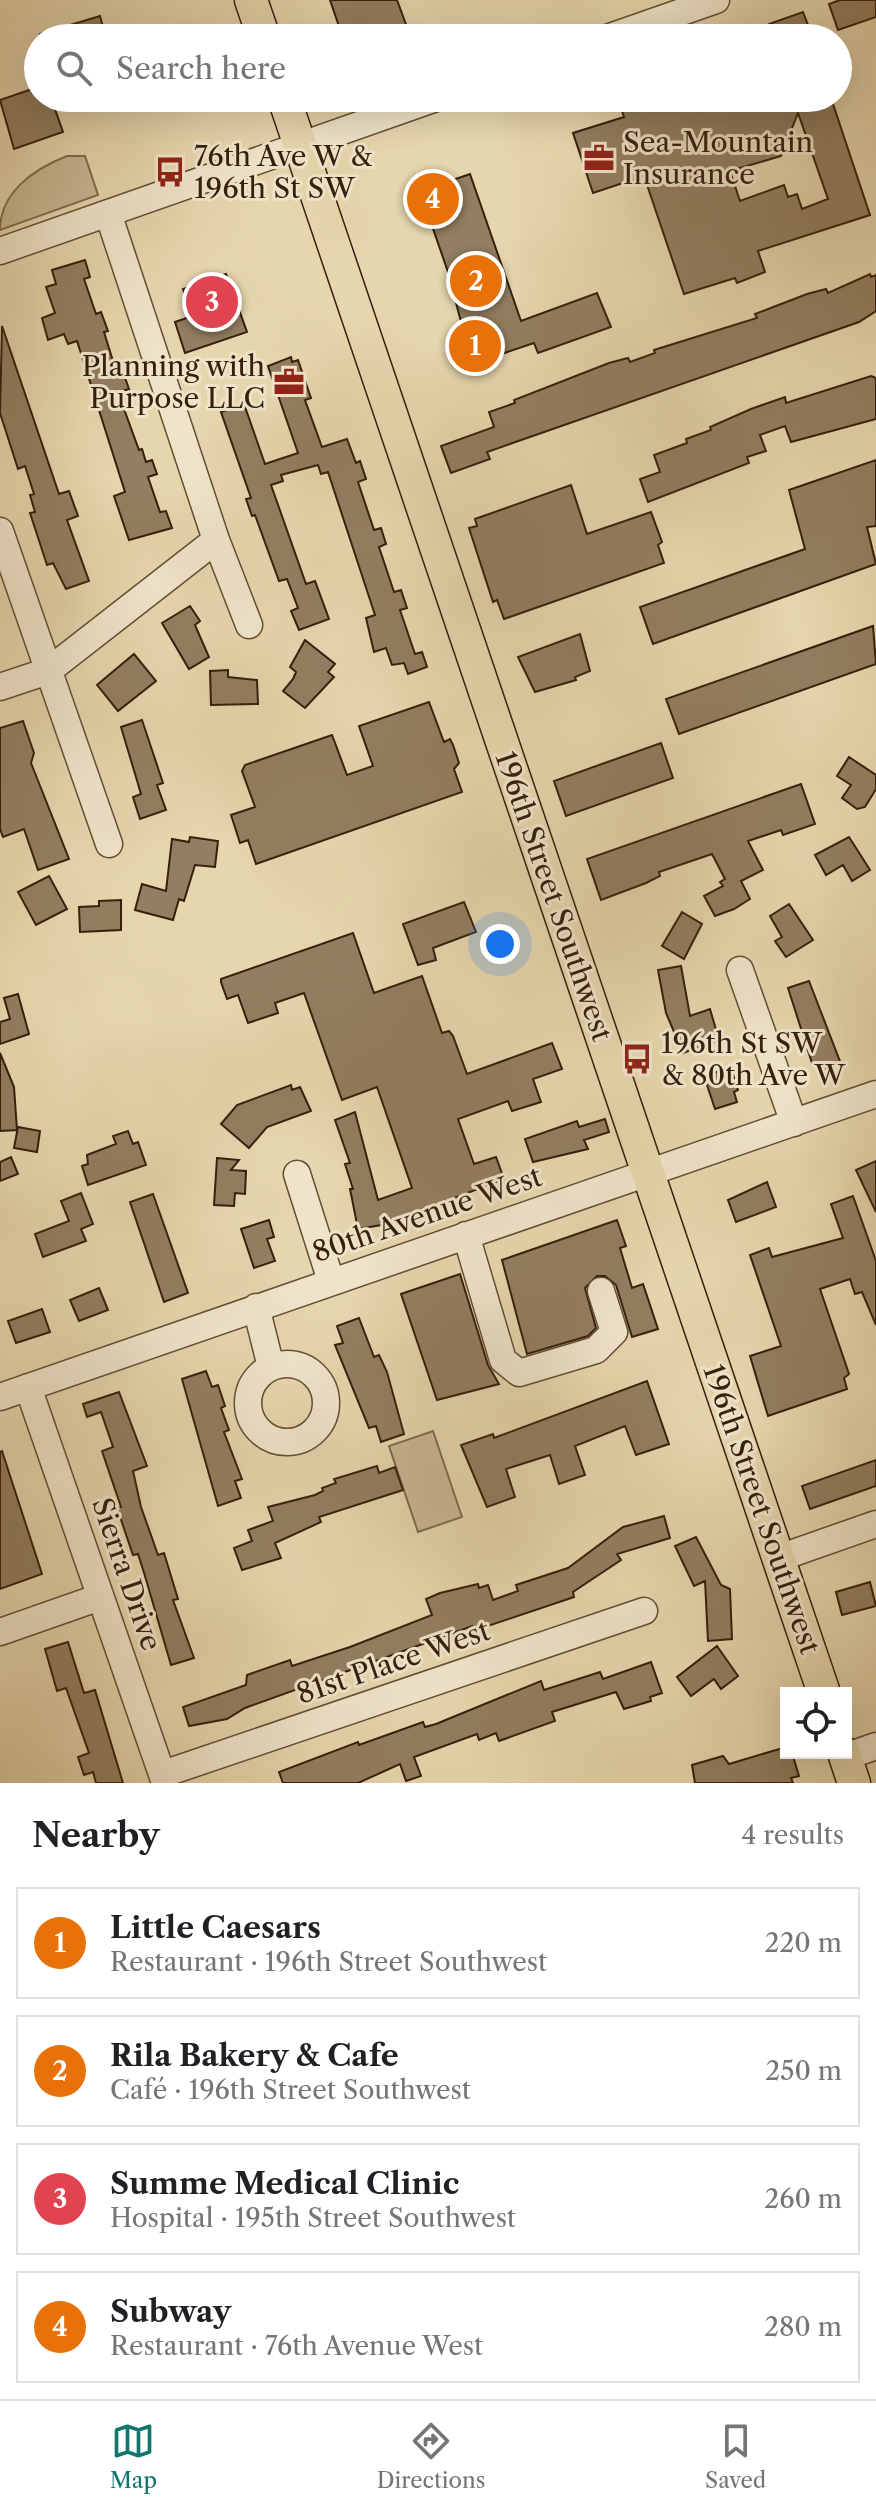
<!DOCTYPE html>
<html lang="en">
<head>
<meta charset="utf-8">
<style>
  body { margin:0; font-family:"Libre Caslon Text",serif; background:#f2f2f2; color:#202124 }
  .controls { position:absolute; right:24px; bottom:24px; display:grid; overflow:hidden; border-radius:0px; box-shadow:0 8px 32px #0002 }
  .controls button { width:72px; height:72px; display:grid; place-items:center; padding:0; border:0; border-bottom:2px solid #e0e0e0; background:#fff; color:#202124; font:40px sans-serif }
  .you { position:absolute; left:500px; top:944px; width:28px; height:28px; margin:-20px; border:6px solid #fff; border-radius:50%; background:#1a73e8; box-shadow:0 0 0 12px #1a73e833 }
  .badge { display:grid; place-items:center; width:52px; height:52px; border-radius:50%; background:#0f766e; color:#fff; font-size:26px; font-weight:700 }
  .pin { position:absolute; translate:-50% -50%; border:4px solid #fff; box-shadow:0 2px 8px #0006 }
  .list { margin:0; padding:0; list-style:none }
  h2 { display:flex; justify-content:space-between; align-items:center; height:104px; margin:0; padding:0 32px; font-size:34px }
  h2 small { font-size:26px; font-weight:400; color:#757577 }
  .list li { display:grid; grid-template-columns:52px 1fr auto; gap:24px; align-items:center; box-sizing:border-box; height:112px; margin:0 16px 16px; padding:0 16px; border:2px solid #e0e0e0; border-radius:0px }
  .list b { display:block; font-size:30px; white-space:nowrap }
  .list p { margin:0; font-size:26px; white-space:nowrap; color:#757577 }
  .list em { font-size:26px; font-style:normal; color:#757577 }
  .icon { flex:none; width:44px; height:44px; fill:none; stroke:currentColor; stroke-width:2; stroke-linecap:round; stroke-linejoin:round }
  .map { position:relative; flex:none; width:876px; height:1783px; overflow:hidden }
  .search { position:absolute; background:#fff; box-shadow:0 8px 32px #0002; left:24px; right:24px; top:24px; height:88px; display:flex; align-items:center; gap:20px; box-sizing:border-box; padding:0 28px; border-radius:44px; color:#757577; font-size:30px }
  .sheet { height:616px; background:#fff }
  nav { display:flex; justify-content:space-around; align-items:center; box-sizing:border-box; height:112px; border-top:2px solid #e0e0e0; background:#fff; font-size:22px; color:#757577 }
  nav a { display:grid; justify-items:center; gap:4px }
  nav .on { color:#0f766e }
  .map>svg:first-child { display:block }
</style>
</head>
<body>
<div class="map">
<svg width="876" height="1783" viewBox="0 0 876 1783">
  <rect width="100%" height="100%" fill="#e6d6ad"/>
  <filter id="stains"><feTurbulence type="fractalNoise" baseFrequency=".0025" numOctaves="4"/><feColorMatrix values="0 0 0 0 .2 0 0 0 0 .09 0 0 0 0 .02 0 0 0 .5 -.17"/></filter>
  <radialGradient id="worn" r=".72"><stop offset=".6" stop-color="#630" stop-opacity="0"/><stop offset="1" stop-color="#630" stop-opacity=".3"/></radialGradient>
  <!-- green -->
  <path fill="#c8b792" stroke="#7f6b4f" stroke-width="2" d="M67,156H85L98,195L0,230C0,192 34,169 67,156Z
    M433,1431L462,1517L418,1532L389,1446Z"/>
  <!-- building -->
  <path fill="#927e60" stroke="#361f0c" stroke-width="2" fill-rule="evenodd" d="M330,0H397L411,38H343Z
    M840,0H876V17L838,30L829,4Z
    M803,12L813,38H774L769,24Z
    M100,16L106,38H40V34Z
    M38,87V98H51L63,132L14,149L0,100Z
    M634,98H831L870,215L758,251L765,272L737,283L735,278L684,294L644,176L593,193L573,133L624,117L619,102ZM798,113L828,199L802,209L797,194L788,197L784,185L740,201L730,171L781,156Z
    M470,174L521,321L597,293L611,327L538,353L534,343L472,364L448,272L420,191Z
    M85,260L90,277L84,279L96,314L101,312L108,331L104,332L117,374L123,372L129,389L123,391L129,408L124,409L139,450L142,449L146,462L152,460L157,474L148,477L160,512L166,511L172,528L129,540L114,496L125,492L77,341L68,344L64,334L48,340L42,318L55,313L46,287L56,284L52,270Z
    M226,274L247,332L185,353L175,322L193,316L183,289Z
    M870,274L871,277L876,275V311L859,322L487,452L490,459L451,473L441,446L494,427L489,412L515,403L514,400L609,363L628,358L630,362L655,353L654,350L757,318L755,314L807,294L826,289L828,293Z
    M2,326L59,494L69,491L78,516L67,520L89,581L66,589L53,563L47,565L30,513L35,512L30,495L34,494L25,466L18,469L0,413Z
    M291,357L292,362L298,360L311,398L305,400L322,447L347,439L356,463L360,461L366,479L358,482L374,530L381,528L386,544L379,547L394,592L401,590L407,608L400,610L415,654L422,652L427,667L408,674L404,663L392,665L386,648L374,652L366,618L375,615L328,472L321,474L318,465L281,475L283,481L271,485L306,584L315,581L329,619L299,630L291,611L298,608L287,579L279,581L255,515L252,516L246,499L251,498L221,412L244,404L265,464L298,453L268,366Z
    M871,376L876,378V419L791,442L785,426L760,435L766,451L747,457L749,463L648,502L640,479L660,472L654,455L687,443L686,439L711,430L710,427L751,409L785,397L786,403Z
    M876,460V526L867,527L876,564L653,644L640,607L805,549L789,490Z
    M571,485L587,534L651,512L662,542L658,545L664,563L504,619L497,600L493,602L469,528L477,526L475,519Z
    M190,606L200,621L195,625L209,657L189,669L162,623Z
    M873,626L876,664L679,734L666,699Z
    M580,634L590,671L575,677L576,680L535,692L518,657Z
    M305,640L335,664L328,672L334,677L305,708L283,691L293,679L296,672L290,667Z
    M134,654L156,681L118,711L97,685Z
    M228,670V677L257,680L258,704L211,705L210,671Z
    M429,702L444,742L450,739L453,745L459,763L454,769L462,792L256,864L248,840L240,843L231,815L255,807L242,771L245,765L332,735L347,775L373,766L359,726Z
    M142,720L163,783L157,785L166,810L140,819L133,797L141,794L121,727Z
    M23,721L34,753L31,763L69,859L38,870L24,829L3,837L0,829V728Z
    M661,743L673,778L566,816L554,781Z
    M849,757L876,775V789L865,807L857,809L842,798L851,785L837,776Z
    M801,784L815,824L783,835L781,830L748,841L763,870L741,881L750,899L734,909L715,916L704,896L723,886L720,882L725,879L712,854L659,872L660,876L646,883L601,900L587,859Z
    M190,837L218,841L215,867L195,865L184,901L179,899L173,920L135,910L142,884L166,891L172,839L189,842Z
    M849,837L870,870L852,881L843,865L826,875L815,855Z
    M49,876L67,909L36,925L18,892Z
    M121,900V930L80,932L79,907L99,906V901Z
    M464,902L476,932L433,948L436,960L418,965L403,924Z
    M789,904L813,940L786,957L775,941L782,937L770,916Z
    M682,912L702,924L684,959L662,946Z
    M353,933L374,993L422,976L442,1033L449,1031L453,1036L467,1074L552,1043L562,1069L533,1079L541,1102L512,1111L508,1101L458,1119L474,1164L496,1157L504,1179L449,1200L450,1204L399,1222L358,1229L350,1189H353L345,1164L350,1163L335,1120L355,1112L378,1200L412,1188L377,1087L342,1100L304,993L275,1003L278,1013L248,1023L238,995L227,999L221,982V979Z
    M681,966L690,1016L710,1009L719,1040L683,1053L666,1013L658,970Z
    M809,981L841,1064L820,1071L816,1062L812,1063L788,988Z
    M18,994L29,1034L0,1044V1022L10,1019L4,998Z
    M0,1053L14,1087L17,1130L0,1131Z
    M726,1069L727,1073L732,1071L738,1090L734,1092L737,1102L715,1109L704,1076Z
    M291,1085L292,1090L300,1087L311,1111L267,1127L249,1148L221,1124L237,1105Z
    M605,1119L609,1132L584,1140L588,1149L533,1162L525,1139L577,1121L579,1127Z
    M18,1127L40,1131L37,1152L14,1148Z
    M128,1131L133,1144L138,1142L146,1165L88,1185L82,1166L88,1164L87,1155L116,1144L113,1136Z
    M11,1157L18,1174L0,1181V1162Z
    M217,1158L239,1160L231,1170L246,1171L245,1194L235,1193L234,1206L214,1205Z
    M876,1161V1212L856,1170Z
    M767,1182L776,1207L736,1222L728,1200Z
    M81,1193L93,1224L81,1229L86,1241L43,1257L35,1234L69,1221L61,1201Z
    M153,1194L188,1293L164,1302L130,1202Z
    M853,1196L876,1261V1325L862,1292L855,1294L850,1279L820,1289L849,1374L844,1378L847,1389L768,1416L750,1356L781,1346L750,1255L769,1248L772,1257L843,1238L831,1204Z
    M269,1220L274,1237L267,1239L275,1261L254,1268L241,1229Z
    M617,1220L626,1246L620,1248L632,1288L643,1284L658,1329L632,1337L616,1285L605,1276H597L585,1288L596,1328L588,1336L527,1354L502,1260Z
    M460,1274L488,1365L499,1384L437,1400L401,1294Z
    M99,1288L108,1310L79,1321L70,1300Z
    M42,1309L50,1332L16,1343L8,1321Z
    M359,1318L374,1357L379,1355L387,1372L404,1434L381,1442L376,1426L369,1428L335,1345L343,1343L337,1326Z
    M206,1371L212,1387L218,1385L225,1406L221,1408L229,1430L224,1432L242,1479L235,1481L241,1498L218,1506L182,1379Z
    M647,1381L669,1444L636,1455L625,1426L575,1446L585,1475L559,1484L550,1455L506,1469L515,1497L487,1507L461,1445L493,1434L494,1438Z
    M119,1392L147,1466L133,1471L141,1507L158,1555L164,1553L178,1599L173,1600L194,1658L171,1665L145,1576L138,1554L133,1555L117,1508L121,1507L102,1451L113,1447L101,1412L87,1417L83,1404Z
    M2,1451L42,1574L0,1589V1452Z
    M876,1460V1486L810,1509L802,1486Z
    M377,1466L379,1473L395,1467L403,1490L319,1517L321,1522L275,1543L281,1558L242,1570L234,1548L252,1541L248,1530L273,1521L268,1507L315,1495L323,1491L322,1488L336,1483L334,1479Z
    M664,1516L670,1538L617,1554L621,1560L573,1592L574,1597L473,1631L472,1626L456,1632L245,1708L227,1719L189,1726L183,1707L246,1685L247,1675L290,1660L292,1666L350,1647L432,1615L426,1599L440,1593L478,1584L479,1588L488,1585L493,1600L518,1591L516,1585L568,1568L623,1527Z
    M696,1537L721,1585L730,1589L732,1639L708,1641L705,1581L694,1586L675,1546Z
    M870,1582L876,1606L842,1615L836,1592Z
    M68,1642L84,1693L95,1690L123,1783H96L93,1772L84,1775L78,1757L89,1753L66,1688L57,1691L45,1649Z
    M717,1646L738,1676L721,1689L714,1679L691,1696L677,1677Z
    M651,1662L662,1693L650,1697L651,1701L624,1709L616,1692L552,1712L555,1721L499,1741L496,1733L479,1740L477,1734L414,1757L421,1776L406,1781L400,1764L358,1783H283L279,1772L358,1742L359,1745L423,1722L425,1727L436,1724L541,1681L544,1690L600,1672L603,1679Z
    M786,1747V1753H792L799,1776L791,1778L793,1783H695L692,1765L723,1756L729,1764Z"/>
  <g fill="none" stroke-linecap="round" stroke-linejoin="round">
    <!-- minor casing -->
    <g stroke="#624d34" stroke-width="29">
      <path id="minor" d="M607,38L716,0
        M108,213L216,540L249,625
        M0,251L436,98
        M0,531L109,844
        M0,687L48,671L216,540
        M740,970L794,1123
        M297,1174L331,1281
        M466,1235L503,1360L519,1373L596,1350L614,1332L601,1291
        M256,1307L271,1367
        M248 1403a39 39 0 1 1 78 0a39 39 0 1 1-78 0Z
        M28,1387L165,1783
        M0,1397L876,1094
        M779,1558L876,1524
        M0,1632L100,1597
        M845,1757L876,1746
        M163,1774L644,1611"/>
    </g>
    <!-- major casing -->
    <g stroke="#361f0c" stroke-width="35">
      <path id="major" d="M251,0L264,38
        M284,98L824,1693
        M844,1753L854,1783"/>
    </g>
    <!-- minor -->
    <use href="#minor" stroke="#efe4ca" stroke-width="26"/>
    <!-- major -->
    <use href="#major" stroke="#e6d6ad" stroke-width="32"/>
  </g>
  <!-- icons -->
  <defs>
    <g id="office-bare" transform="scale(2.4)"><path d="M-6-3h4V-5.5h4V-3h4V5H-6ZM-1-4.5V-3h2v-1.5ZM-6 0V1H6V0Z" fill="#8f2418" stroke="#efe4ca" stroke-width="2.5" paint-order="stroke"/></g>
    <g id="bus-bare" transform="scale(2.4)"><path d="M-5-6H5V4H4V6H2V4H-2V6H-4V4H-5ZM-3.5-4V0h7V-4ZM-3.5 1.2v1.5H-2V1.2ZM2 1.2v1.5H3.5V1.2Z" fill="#8f2418" stroke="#efe4ca" stroke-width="2.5" paint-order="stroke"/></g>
  </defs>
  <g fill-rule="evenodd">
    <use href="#office-bare" x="599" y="158"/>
    <use href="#bus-bare" x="170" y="172"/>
    <use href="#office-bare" x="289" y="382"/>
    <use href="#bus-bare" x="637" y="1059"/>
  </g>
  <g text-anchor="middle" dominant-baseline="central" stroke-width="6" stroke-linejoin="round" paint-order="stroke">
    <!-- poi labels -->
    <g font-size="28" fill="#361f0c" stroke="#efe4ca" text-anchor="start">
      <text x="623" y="142">Sea-Mountain<tspan x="623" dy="32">Insurance</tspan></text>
      <text x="194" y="156">76th Ave W &amp;<tspan x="194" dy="32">196th St SW</tspan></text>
      <text x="265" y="366" text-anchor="end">Planning with<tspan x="265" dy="32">Purpose LLC</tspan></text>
      <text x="661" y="1043">196th St SW<tspan x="661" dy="32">&amp; 80th Ave W</tspan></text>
    </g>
    <!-- street labels -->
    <g font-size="28" fill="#361f0c" stroke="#efe4ca">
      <text transform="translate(554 896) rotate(71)">196th Street Southwest</text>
      <text transform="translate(427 1214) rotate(-19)">80th Avenue West</text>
      <text transform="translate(762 1509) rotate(71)">196th Street Southwest</text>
      <text transform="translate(127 1574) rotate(71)">Sierra Drive</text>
      <text transform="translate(393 1662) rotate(-19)">81st Place West</text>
    </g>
  </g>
  <rect width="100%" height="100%" filter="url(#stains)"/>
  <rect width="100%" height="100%" fill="url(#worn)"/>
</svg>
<div class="controls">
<button><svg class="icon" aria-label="locate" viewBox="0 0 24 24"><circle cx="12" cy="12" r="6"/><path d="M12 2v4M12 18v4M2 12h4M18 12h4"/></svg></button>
</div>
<div class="you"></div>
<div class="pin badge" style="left:475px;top:346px;background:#e8710a">1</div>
<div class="pin badge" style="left:476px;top:281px;background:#e8710a">2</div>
<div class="pin badge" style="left:212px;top:302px;background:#e0444e">3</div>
<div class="pin badge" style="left:433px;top:199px;background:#e8710a">4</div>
<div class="search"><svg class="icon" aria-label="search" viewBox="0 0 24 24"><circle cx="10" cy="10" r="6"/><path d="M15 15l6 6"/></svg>Search here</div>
</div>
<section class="sheet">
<h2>Nearby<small>4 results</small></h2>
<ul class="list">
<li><span class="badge" style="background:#e8710a">1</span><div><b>Little Caesars</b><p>Restaurant · 196th Street Southwest</p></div><em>220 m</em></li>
<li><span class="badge" style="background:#e8710a">2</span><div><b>Rila Bakery &amp; Cafe</b><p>Café · 196th Street Southwest</p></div><em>250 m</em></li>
<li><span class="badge" style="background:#e0444e">3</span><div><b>Summe Medical Clinic</b><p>Hospital · 195th Street Southwest</p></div><em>260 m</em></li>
<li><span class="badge" style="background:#e8710a">4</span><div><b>Subway</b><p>Restaurant · 76th Avenue West</p></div><em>280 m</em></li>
</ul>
</section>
<nav>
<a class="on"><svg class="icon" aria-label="map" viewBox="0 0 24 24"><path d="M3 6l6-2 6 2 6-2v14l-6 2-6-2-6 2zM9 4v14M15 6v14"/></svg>Map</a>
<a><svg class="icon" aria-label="directions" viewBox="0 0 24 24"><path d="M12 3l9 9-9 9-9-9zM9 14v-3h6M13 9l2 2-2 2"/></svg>Directions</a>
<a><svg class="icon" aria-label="saved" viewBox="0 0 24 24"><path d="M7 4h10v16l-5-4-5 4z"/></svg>Saved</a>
</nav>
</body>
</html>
